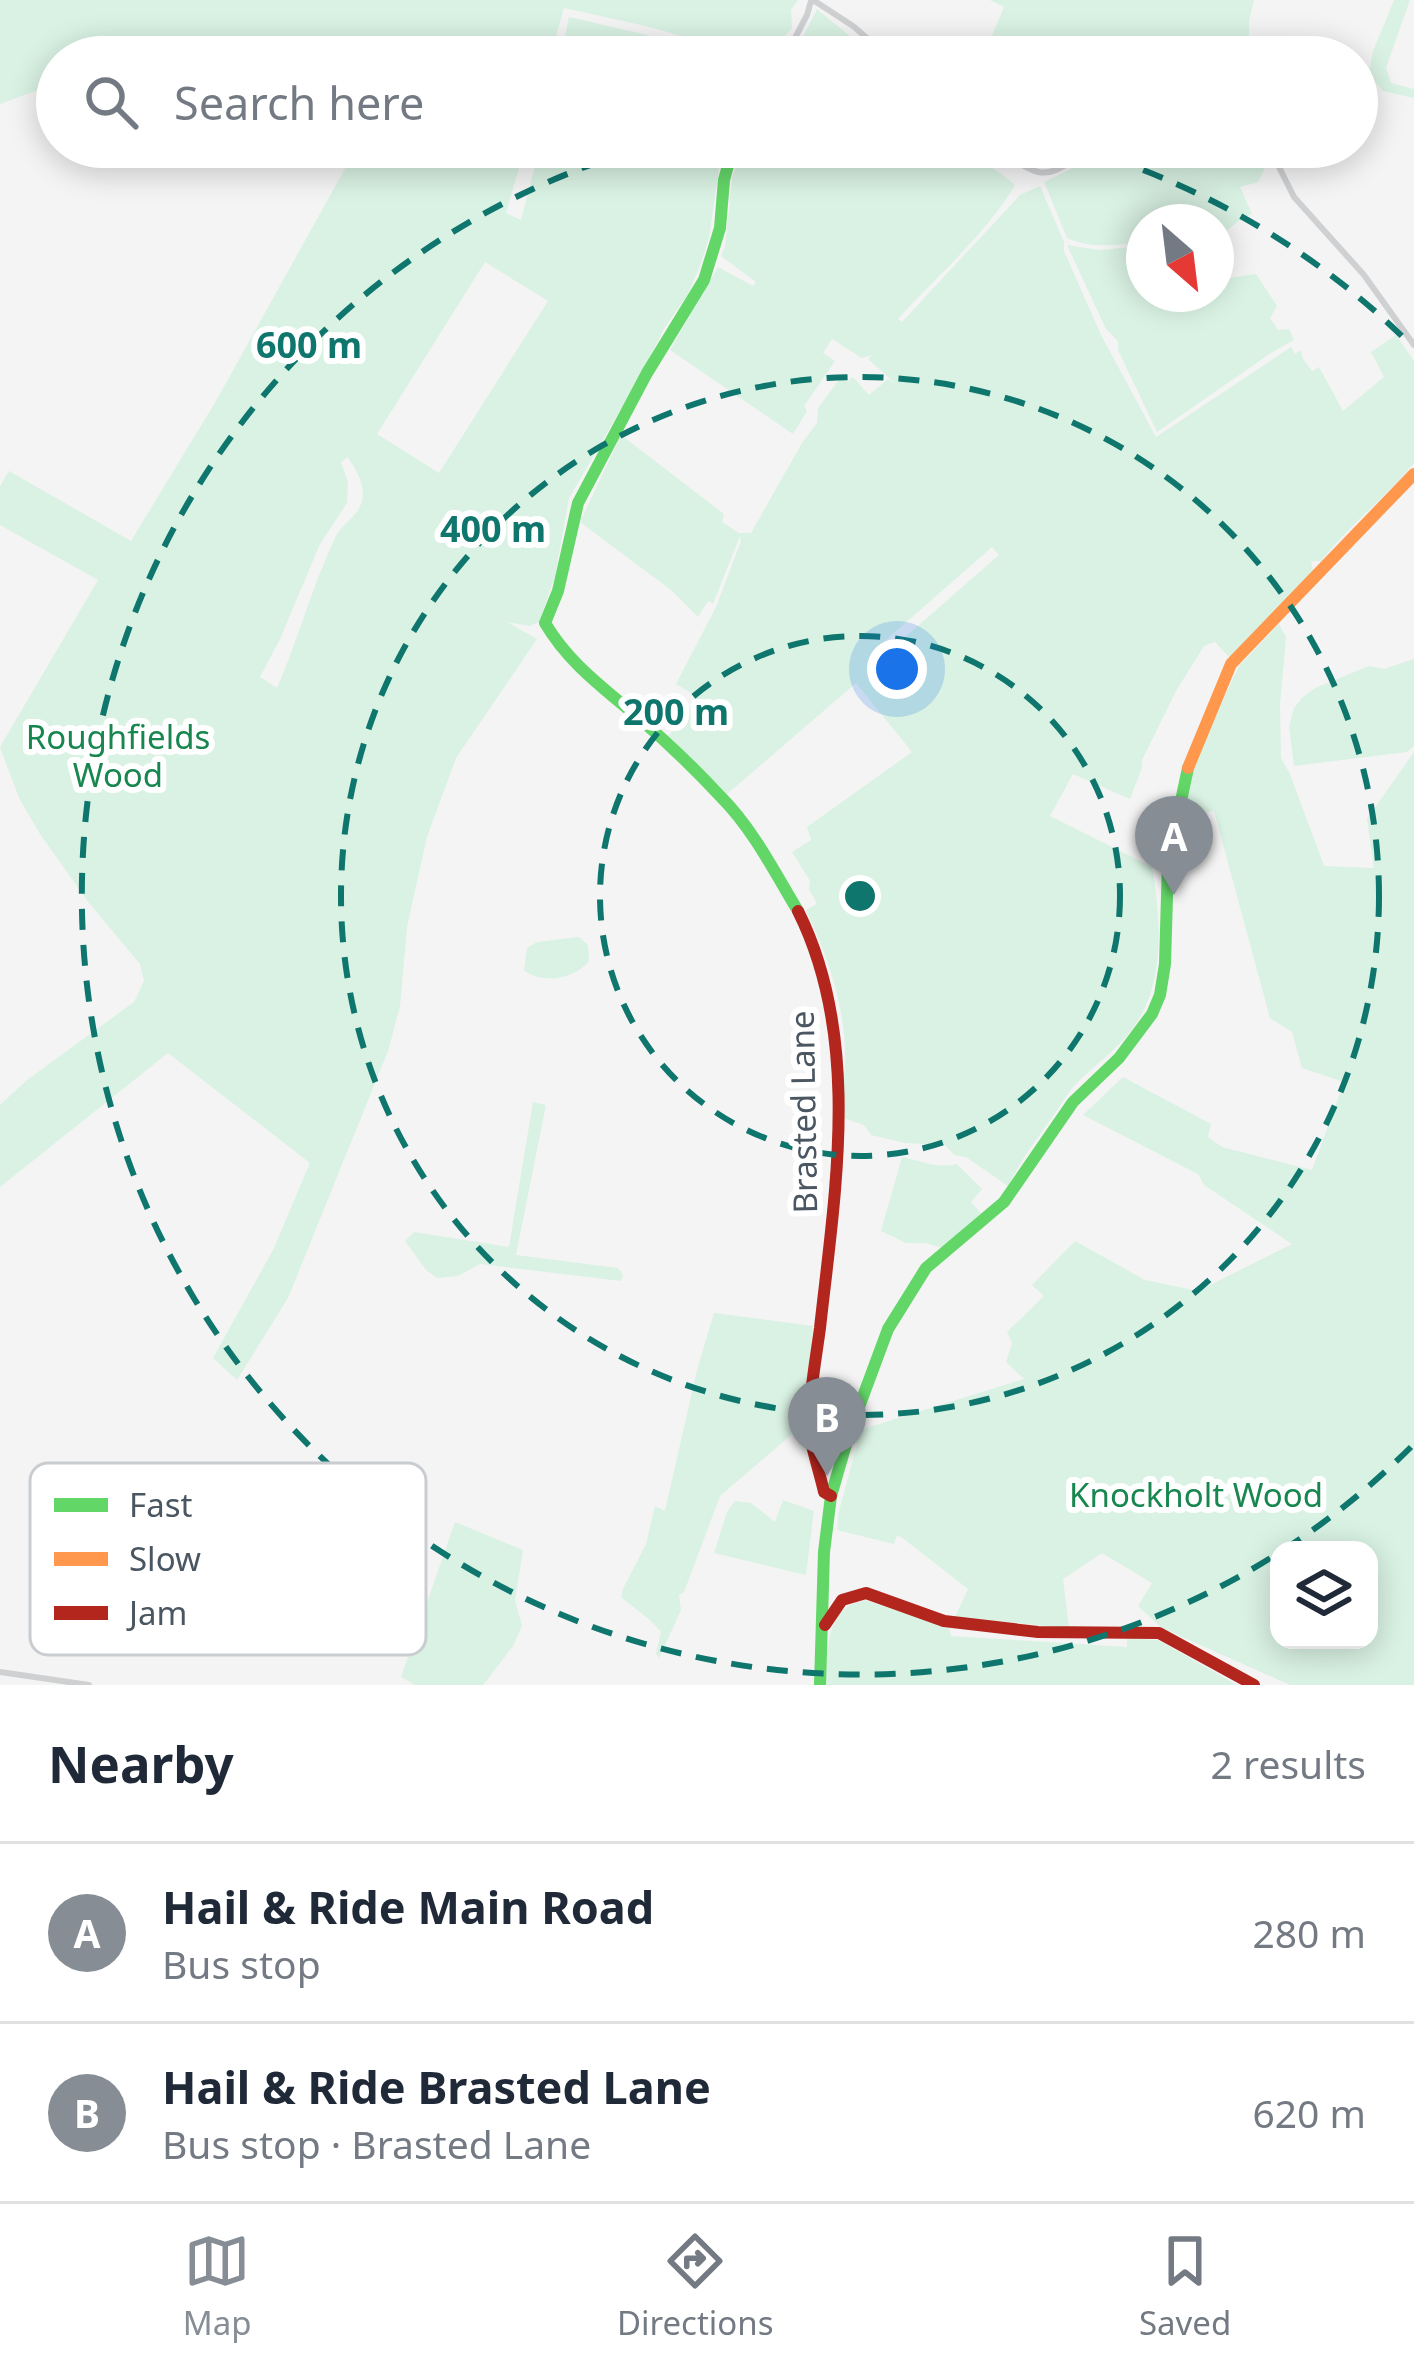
<!DOCTYPE html>
<html lang="en">
<head>
<meta charset="utf-8">
<style>
  body { margin:0; font-family:"Noto Sans",sans-serif; background:#f6f6f7; color:#1f2937 }
  .controls { position:absolute; right:36px; bottom:36px; display:grid; overflow:hidden; border-radius:24px; box-shadow:0 6px 30px #0003 }
  .controls button { width:108px; height:108px; display:grid; place-items:center; padding:0; border:0; border-bottom:3px solid #e0e1e3; background:#fff; color:#1f2937; font:60px sans-serif }
  .compass { position:absolute; left:1126px; top:204px; width:108px; height:108px; border-radius:50%; background:#fff; box-shadow:0 6px 30px #0003; rotate:152deg }
  .you { position:absolute; left:897px; top:669px; width:42px; height:42px; margin:-30px; border:9px solid #fff; border-radius:50%; background:#1a73e8; box-shadow:0 0 0 18px #1a73e833 }
  .badge { display:grid; place-items:center; width:78px; height:78px; border-radius:50%; background:#868d94; color:#fff; font-size:39px; font-weight:700 }
  .pin { position:absolute; translate:-50% -99px; filter:drop-shadow(0 3px 6px #0008) }
  .pin::after { content:''; position:absolute; top:63px; width:42px; height:36px; background:inherit; clip-path:polygon(0 0,100% 0,50% 100%) }
  .list { margin:0; padding:0; list-style:none }
  h2 { display:flex; justify-content:space-between; align-items:center; height:156px; margin:0; padding:0 48px; font-size:51px }
  h2 small { font-size:39px; font-weight:400; color:#747a83 }
  .list li { display:grid; grid-template-columns:78px 1fr auto; gap:36px; align-items:center; box-sizing:border-box; height:180px; padding:0 48px; border-top:3px solid #e0e1e3 }
  .list b { display:block; font-size:45px; white-space:nowrap }
  .list p { margin:0; font-size:39px; white-space:nowrap; color:#747a83 }
  .list em { font-size:39px; font-style:normal; color:#747a83 }
  .icon { flex:none; width:66px; height:66px; fill:none; stroke:currentColor; stroke-width:2; stroke-linecap:round; stroke-linejoin:round }
  .map { position:relative; flex:none; width:1414px; height:1685px; overflow:hidden }
  .search { position:absolute; background:#fff; box-shadow:0 6px 30px #0003; left:36px; right:36px; top:36px; height:132px; display:flex; align-items:center; gap:30px; box-sizing:border-box; padding:0 42px; border-radius:66px; color:#747a83; font-size:45px }
  .sheet { height:516px; background:#fff }
  nav { display:flex; justify-content:space-around; align-items:center; box-sizing:border-box; height:168px; border-top:3px solid #e0e1e3; background:#fff; font-size:33px; color:#747a83 }
  nav a { display:grid; justify-items:center; gap:6px }
  nav .on { color:#868d94 }
  .map>svg:first-child { display:block }
</style>
</head>
<body>
<div class="map">
<svg width="1414" height="1685" viewBox="0 0 1414 1685">
  <rect width="100%" height="100%" fill="#f4f4f4"/>
  <!-- green -->
  <path fill="#d9f2e3" fill-rule="evenodd" d="M0,0H798L791,10L792,28L779,43L772,57H738L725,49L650,27L564,8L550,57H57V83L0,104Z
    M990,0H1254L1249,21V57H1236L1234,50L1216,45L1213,49L1188,57H983L1004,7Z
    M1394,0H1410L1386,68L1391,83L1414,89V98L1383,91L1369,75L1373,51Z
    M817,9L875,57H793Z
    M569,17L673,41L725,57H561Z
    M357,147H525L506,213L521,220L540,147H722L709,238L700,266L688,294L665,327L640,376L569,498L555,576L539,622L530,626L507,622L537,639L456,758L427,837L407,927L400,1006L388,1051L288,1298L237,1380L213,1358L273,1250L310,1163L168,1053L0,1187V1105L27,1080L134,1002L144,981L140,964L89,903L40,834L19,798L0,747L98,580L0,525V486L9,471L131,541L216,401ZM485,262L548,301L439,473L377,434ZM348,457C356,471 366,484 362,501C357,518 342,523 335,538C312,586 298,640 277,688L260,677L280,639L320,544L347,503L348,482L341,462Z
    M742,147H975C982,164 1001,172 1015,185C987,233 935,278 898,319L902,322L1020,195L1040,186L1064,242V251L1101,335L1156,437L1291,347L1295,354L1301,350L1303,359L1312,371L1319,367L1343,411L1384,377L1371,352L1396,335L1414,361V463C1385,498 1350,524 1321,561H1311L1313,571L1231,659L1215,642L1204,646L1176,691L1142,760V768L1130,799L1073,774L1050,816L1152,867C1161,918 1166,984 1133,1028C1116,1051 1093,1066 1074,1086C1066,1095 1060,1107 1053,1116C1036,1140 1021,1160 1008,1186L966,1157L954,1155L945,1145L906,1143L871,1135L864,1125L843,1118L841,1114C842,1098 844,1082 845,1066C847,1011 829,959 806,910L817,904L809,889L810,881L792,852L811,840L807,827L912,752L856,683L726,795L669,736L675,727L679,731L696,696L676,684L716,607L741,541L740,536L713,604L708,601L698,617L671,590L580,522L621,435L724,514L722,522L739,533H751L802,443L817,423L818,408L841,377L847,382L853,377L869,395L888,379L897,385L868,359L872,355L862,358L832,339L823,353L835,361L804,406L807,411L793,434L670,350L718,267L753,286L756,282L721,256L725,247L732,179ZM992,547L999,555L872,666L870,654Z
    M1116,147H1263L1268,162L1258,182L1240,187L1252,214C1238,219 1229,231 1216,236V222H1144V242C1117,245 1092,249 1067,238L1044,182Z
    M1067,245L1099,250L1144,246V294H1216V275L1223,279L1256,274L1277,306L1270,318L1278,330L1289,329L1294,340L1271,353L1157,432L1118,350V341L1106,329Z
    M1279,624L1286,637L1280,705L1281,758L1290,774L1324,866L1374,868L1367,819L1414,752V1685H1290L1162,1628L1138,1606L1152,1583L1102,1553L1063,1579L1069,1628L955,1617L968,1589L904,1539L897,1535L894,1544L837,1530L838,1515L857,1444L852,1439L857,1427L863,1429L1024,1379L1006,1362L1012,1343L1007,1332L1044,1296L1032,1285L1075,1241L1145,1280L1198,1291L1292,1244L1204,1185L1198,1174L1083,1115L1123,1077L1211,1124L1208,1137L1222,1147L1312,1170L1344,1082L1302,1068L1292,1032L1270,1018L1214,811L1182,816L1194,762L1239,666ZM1279,1550H1369V1640H1279Z
    M1414,659V746L1407,752L1294,766L1289,726L1294,708L1302,698L1315,688L1369,666L1384,669Z
    M579,937L588,945L589,961C575,979 542,985 524,970L527,948L537,942Z
    M533,1102L546,1105L516,1255L618,1268L623,1275L621,1281L480,1264L458,1276L437,1278L426,1270L405,1241L414,1232L509,1247Z
    M902,1157C925,1161 933,1169 957,1164L982,1189L971,1202L981,1213L942,1248L926,1243H906L881,1231Z
    M714,1313L813,1326L805,1423L720,1496L684,1592L679,1595L681,1610L659,1658L656,1654L661,1632L650,1620L622,1598V1591L646,1544L655,1506L665,1511L697,1370Z
    M783,1500L814,1511L806,1575L714,1553L727,1512L735,1501L751,1503L775,1522Z
    M455,1522L523,1550L515,1600L522,1626L513,1646L483,1685H415L401,1677Z
    M865,1600L949,1628L951,1636L1127,1647V1638L1158,1640L1237,1685H825C827,1662 825,1623 846,1608C852,1603 859,1603 865,1600Z"/>
  <g fill="none" stroke-linecap="round" stroke-linejoin="round">
    <!-- street -->
    <path stroke="#ced0d2" stroke-width="6" d="M813,0L853,26L889,57
      M785,57L807,15L811,1
      M996,147C1049,185 1043,177 1097,147
      M1269,147L1294,197L1364,275L1414,345
      M0,1672L89,1685"/>
    <!-- fast -->
    <path stroke="#63d668" stroke-width="12" d="M733,147L724,180L720,228L704,280L647,373L578,503L558,591L545,623C568,662 601,686 634,714C665,740 694,768 721,797C753,829 775,873 798,911
      M820,1685L824,1552L831,1496L849,1434L888,1329L926,1268L1004,1202L1073,1102L1119,1058L1152,1014L1160,995L1165,964L1168,862L1188,768"/>
    <!-- slow -->
    <path stroke="#ff974d" stroke-width="12" d="M1188,768L1231,664L1414,474"/>
    <!-- jam -->
    <path stroke="#b3261e" stroke-width="12" d="M798,911C862,1039 835,1192 820,1328C816,1358 810,1390 809,1420C809,1443 819,1469 824,1492L831,1496
      M825,1625L842,1600L866,1593L944,1621L1038,1632L1159,1633L1254,1685"/>
  </g>
  <!-- distance rings -->
  <g fill="none" stroke="#0f766e" stroke-width="6" stroke-dasharray="21 15">
    <circle cx="860" cy="896" r="260"/>
    <circle cx="860" cy="896" r="519"/>
    <path d="M1411 1447A779 779 0 1 1 645 147M1075 147A779 779 0 0 1 1411 345"/>
  </g>
  <g text-anchor="middle" dominant-baseline="central" stroke-width="12" stroke-linejoin="round" paint-order="stroke">
    <!-- park labels -->
    <g font-size="33" fill="#17864f" stroke="#fff">
      <text x="118" y="736">Roughfields<tspan x="118" dy="38">Wood</tspan></text>
      <text x="1196" y="1494">Knockholt Wood</text>
    </g>
    <!-- street labels -->
    <g font-size="33" fill="#4a5661" stroke="#fff">
      <text transform="translate(803 1112) rotate(-91)">Brasted Lane</text>
    </g>
  </g>
  <!-- legend -->
  <rect x="30" y="1463" width="396" height="192" rx="18" fill="#fff" stroke="#c9ccd0" stroke-width="3"/>
  <rect x="54" y="1498" width="54" height="14" fill="#63d668"/>
  <rect x="54" y="1552" width="54" height="14" fill="#ff974d"/>
  <rect x="54" y="1606" width="54" height="14" fill="#b3261e"/>
  <g font-size="33" fill="#4a5661">
    <text x="129" y="1517">Fast</text>
    <text x="129" y="1571">Slow</text>
    <text x="129" y="1625">Jam</text>
  </g>
  <circle cx="860" cy="896" r="18" fill="#0f766e" stroke="#fff" stroke-width="6"/>
  <g font-size="36" text-anchor="middle" font-weight="bold" fill="#0f766e" stroke="#fff" stroke-width="12" stroke-linejoin="round" paint-order="stroke">
    <text x="309" y="358">600 m</text>
    <text x="493" y="542">400 m</text>
    <text x="676" y="725">200 m</text>
  </g>
</svg>
<div class="controls">
<button><svg class="icon" aria-label="layers" viewBox="0 0 24 24"><path d="M12 4l9 5-9 5-9-5zM3 14l9 5 9-5"/></svg></button>
</div>
<svg class="compass" viewBox="-18 -18 36 36"><path d="M0-13l5 13h-10z" fill="#e53935"/><path d="M0 13l5-13h-10z" fill="#747a83"/></svg>
<div class="you"></div>
<div class="pin badge" style="left:1174px;top:895px">A</div>
<div class="pin badge" style="left:827px;top:1476px">B</div>
<div class="search"><svg class="icon" aria-label="search" viewBox="0 0 24 24"><circle cx="10" cy="10" r="6"/><path d="M15 15l6 6"/></svg>Search here</div>
</div>
<section class="sheet">
<h2>Nearby<small>2 results</small></h2>
<ul class="list">
<li><span class="badge">A</span><div><b>Hail &amp; Ride Main Road</b><p>Bus stop</p></div><em>280 m</em></li>
<li><span class="badge">B</span><div><b>Hail &amp; Ride Brasted Lane</b><p>Bus stop · Brasted Lane</p></div><em>620 m</em></li>
</ul>
</section>
<nav>
<a class="on"><svg class="icon" aria-label="map" viewBox="0 0 24 24"><path d="M3 6l6-2 6 2 6-2v14l-6 2-6-2-6 2zM9 4v14M15 6v14"/></svg>Map</a>
<a><svg class="icon" aria-label="directions" viewBox="0 0 24 24"><path d="M12 3l9 9-9 9-9-9zM9 14v-3h6M13 9l2 2-2 2"/></svg>Directions</a>
<a><svg class="icon" aria-label="saved" viewBox="0 0 24 24"><path d="M7 4h10v16l-5-4-5 4z"/></svg>Saved</a>
</nav>
</body>
</html>
